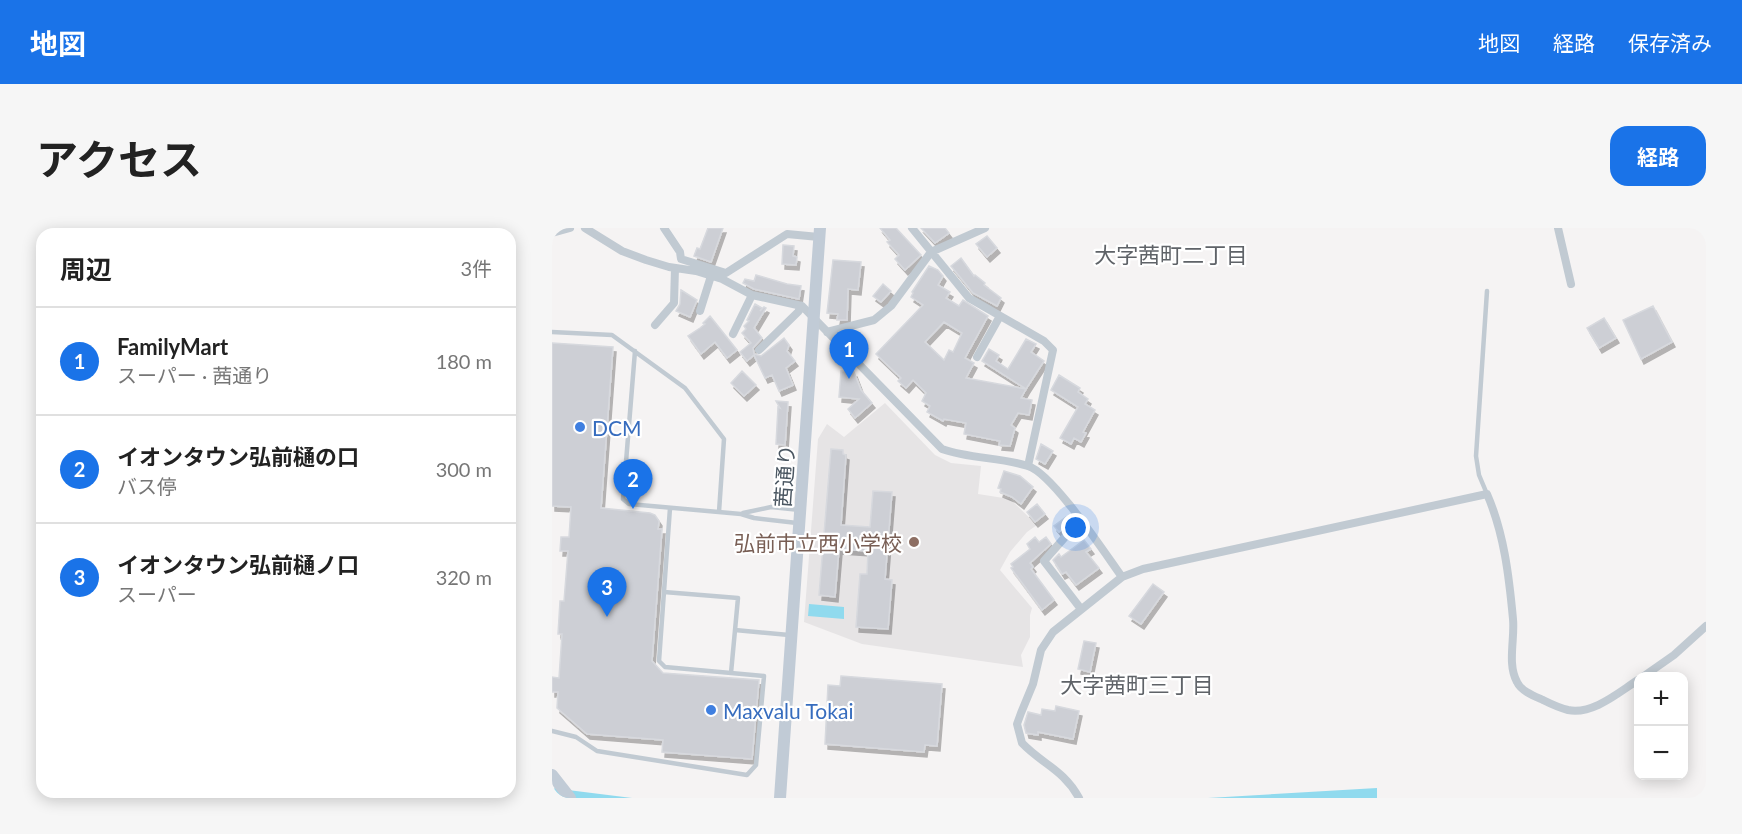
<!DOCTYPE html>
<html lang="ja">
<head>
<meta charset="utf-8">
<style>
  body { margin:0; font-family:Lato,"Noto Sans JP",sans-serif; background:#f6f6f6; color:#222 }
  .controls { position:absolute; right:18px; bottom:18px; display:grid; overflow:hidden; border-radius:12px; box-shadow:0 3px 15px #0003 }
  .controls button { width:54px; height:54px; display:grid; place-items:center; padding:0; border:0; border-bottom:2px solid #e0e0e0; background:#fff; color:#222; font:30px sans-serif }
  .you { position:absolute; left:524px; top:300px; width:21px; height:21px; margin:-15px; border:4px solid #fff; border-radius:50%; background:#1a73e8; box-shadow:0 0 0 9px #1a73e833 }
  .badge { display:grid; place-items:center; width:39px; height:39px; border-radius:50%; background:#1a73e8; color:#fff; font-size:20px; font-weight:700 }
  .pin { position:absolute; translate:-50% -50px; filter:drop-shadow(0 2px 3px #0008) }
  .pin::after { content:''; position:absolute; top:32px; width:21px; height:18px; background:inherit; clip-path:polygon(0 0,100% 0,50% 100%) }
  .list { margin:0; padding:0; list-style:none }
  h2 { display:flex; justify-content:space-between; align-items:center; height:78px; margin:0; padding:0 24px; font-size:26px }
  h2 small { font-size:20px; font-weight:400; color:#767676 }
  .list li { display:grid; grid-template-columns:39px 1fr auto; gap:18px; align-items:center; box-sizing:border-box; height:108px; padding:0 24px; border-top:2px solid #e0e0e0 }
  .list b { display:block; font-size:22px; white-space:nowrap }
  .list p { margin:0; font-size:20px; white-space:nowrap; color:#767676 }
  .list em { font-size:20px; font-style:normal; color:#767676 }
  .map { position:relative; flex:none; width:1154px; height:570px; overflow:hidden; border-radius:18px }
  header { display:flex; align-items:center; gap:36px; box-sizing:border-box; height:84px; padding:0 30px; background:#1a73e8; color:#fff }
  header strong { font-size:28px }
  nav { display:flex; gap:33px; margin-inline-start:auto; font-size:21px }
  .intro { display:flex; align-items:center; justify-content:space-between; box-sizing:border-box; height:144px; padding:0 36px }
  h1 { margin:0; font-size:42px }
  .button { padding:15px 27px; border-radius:18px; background:#1a73e8; color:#fff; font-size:21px; font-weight:700 }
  main { display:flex; gap:36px; padding:0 36px }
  aside { flex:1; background:#fff; border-radius:18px; box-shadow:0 3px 15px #0003 }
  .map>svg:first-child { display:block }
</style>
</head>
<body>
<header>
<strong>地図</strong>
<nav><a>地図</a><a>経路</a><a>保存済み</a></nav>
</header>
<div class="intro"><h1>アクセス</h1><a class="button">経路</a></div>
<main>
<aside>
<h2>周辺<small>3件</small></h2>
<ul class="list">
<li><span class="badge">1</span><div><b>FamilyMart</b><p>スーパー · 茜通り</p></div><em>180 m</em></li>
<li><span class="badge">2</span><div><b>イオンタウン弘前樋の口</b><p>バス停</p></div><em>300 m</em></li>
<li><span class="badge">3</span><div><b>イオンタウン弘前樋ノ口</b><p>スーパー</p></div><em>320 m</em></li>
</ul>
</aside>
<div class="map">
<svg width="1154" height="570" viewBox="0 0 1154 570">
  <defs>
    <filter id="shadow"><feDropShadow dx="3" dy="5" stdDeviation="0" flood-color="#0004"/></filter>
  </defs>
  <rect width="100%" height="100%" fill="#f5f3f3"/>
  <!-- education -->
  <path fill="#e6e4e5" d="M333,175L383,227L399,235L429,238L426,266L458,271L485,297L475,304L458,324L448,342L480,380L478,387V409L469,427L471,439L310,416L252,394L266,211L275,196L292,209Z"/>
  <!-- water -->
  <path fill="#90daee" d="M257,376L292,379V391L256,388Z
    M0,560L80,570H0Z
    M825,560V570H656Z"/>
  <!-- building -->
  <path fill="#cdcfd5" stroke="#d7d9de" stroke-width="1.5" fill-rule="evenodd" filter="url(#shadow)" d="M156,0H171L159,34L142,28L145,20L148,21Z
    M328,0H344L369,27L353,42L343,31L347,27L335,14L338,12Z
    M369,0H393L397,5L383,15Z
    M435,8L445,20L435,29L424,16Z
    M231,17L242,18L241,28L245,29L244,37L230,36Z
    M409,30L422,48L423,47L433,55L432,57L449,70L445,78L421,65L399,38Z
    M281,32L309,34L306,62L296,61L295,92H285L286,86L275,85Z
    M377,38L386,42L391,48L386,57L398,64L394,70L407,78L411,72L436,88L413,130L422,135L414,150L474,161L469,170L480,172L477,187L466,185L459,197L463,200L458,218L447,217L448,213L412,206L414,195L392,191L391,193L375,184L378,178L370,173L374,165L361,152L354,160L346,153L349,150L324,126L371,77L359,69L361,65L360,64ZM392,94L410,105L401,124L397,122L392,132L373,114Z
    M204,47L235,56L249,58L247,71L202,61L191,55L193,51L202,53Z
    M331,56L339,63L329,74L321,68Z
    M129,62L145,72L138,89L124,83L128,76Z
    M203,76L210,80L208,83L212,79L214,80L202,100L210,110L201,120L202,126L209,128L232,110L237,117L235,123L243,133L234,140L241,157L227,163L220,147L213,150L202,127L195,133L188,124L199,115L190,105L194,101L192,98L197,93L195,92Z
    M1101,78L1120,114L1089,131L1071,92Z
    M158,88L185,122L175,130L163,114L149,126L136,108L148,100L153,96L151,95Z
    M1052,90L1064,110L1047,120L1035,100Z
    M474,111L484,116L479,124L492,133L474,161L430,133L437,121L447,127L444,133L456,141Z
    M0,115L61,119L49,280L98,285L103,287L107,293L106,301H110L100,433L111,445L207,452L200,531L110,524L111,512L35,506L5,480L6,464H0V449L7,450L10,406H6L8,373H12L16,323H8L9,309H17L19,279L0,278Z
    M190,143L204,157L192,168L179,155Z
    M289,143L302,144L309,162L320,175L303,190L296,181L307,171L287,169Z
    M507,147L528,160L526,164L536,171L533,176L543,182L531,204L534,205L529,214L522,210L519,216L508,210L526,179L499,162Z
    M224,173L236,174L233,217L224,216L226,179L228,180Z
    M489,216L501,223L493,236L484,231Z
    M279,221L291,222V226L294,227L289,297L318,299L321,263L340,264L333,351L340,352L336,401L304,399L308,346H315L316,323L287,321L283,369L267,367Z
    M452,243L468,248L481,259L469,276L460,269L448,264L449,261L446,260Z
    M485,276L493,286L483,294L475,284Z
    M514,289L518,294L507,304L502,298Z
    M483,309L487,314L494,309L499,316L478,335L481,339L479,341L502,372L490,382L459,340L461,339L459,336L478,321L475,316Z
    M532,312L539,321L534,324L547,340L524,357L514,344L510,346L501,332L507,326L509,329Z
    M601,356L612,364L589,396L577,388Z
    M532,413L544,415L538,444L526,441Z
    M289,448L390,456L385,518L373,517L372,524L273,516L276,457L288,458Z
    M504,478L527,483L521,511L486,504V507L474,505L472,497L476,484L489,487L490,481L503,483Z"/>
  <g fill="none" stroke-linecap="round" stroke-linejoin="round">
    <!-- lane -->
    <path stroke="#c1cad2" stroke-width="4.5" d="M0,104L60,107L133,160L172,211L167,284
      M83,123L71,271L77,276L189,286L202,290L245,295
      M935,266L927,247L924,228L935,63
      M191,285L219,279L248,282
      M112,364L186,370L179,445
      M183,402L237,407
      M0,503L24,509L45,523L195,547L204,537L212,448L113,439L107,433L118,280"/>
    <!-- street -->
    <path stroke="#c1cad2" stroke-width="8" d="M33,0L70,23L94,32L117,39L144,43L170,51L200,67L250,78L390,221C418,231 448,229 476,238C501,246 552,324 570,349
      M112,0L128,24L129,31L174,45L235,6L267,9
      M360,0L417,70L492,113L501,122L476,238
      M1006,0L1019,56
      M0,5L18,0
      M148,83L159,48
      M103,97L122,75L123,40
      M275,104L322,92L339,78L379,24L433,0
      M181,106L200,67
      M207,122L246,84L250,78
      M425,129L448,88
      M528,292L492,333L529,381
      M1092,448L1122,427L1154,398
      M527,570C512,542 490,536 470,515L465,496L469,485L481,456L489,422L501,404L570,349L591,341L935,266C952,305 957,348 961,391C963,411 955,436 965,454C969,463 982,468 991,472C999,476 1008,480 1016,482C1041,487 1067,464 1086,452"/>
    <!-- secondary -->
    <path stroke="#c1cbd6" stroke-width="12" d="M0,547L18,570
      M228,570L268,0"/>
  </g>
  <!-- markers -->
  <g fill="#3f7fe0" stroke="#fff" stroke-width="2">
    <circle cx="28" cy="199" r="6"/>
    <circle cx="159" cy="482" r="6"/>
  </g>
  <circle fill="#8d6e63" stroke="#fff" stroke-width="2" cx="362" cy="314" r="6"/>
  <g text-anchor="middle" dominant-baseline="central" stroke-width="4.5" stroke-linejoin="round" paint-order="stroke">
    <!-- shop labels -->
    <g font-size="21" fill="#366cbe" stroke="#fff" text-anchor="start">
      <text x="40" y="199">DCM</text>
      <text x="171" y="482">Maxvalu Tokai</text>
    </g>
    <!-- street labels -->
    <g font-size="21" fill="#4a5661" stroke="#fff">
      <text transform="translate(232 248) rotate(-86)">茜通り</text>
    </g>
    <!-- education labels -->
    <g font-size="21" fill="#785e54" stroke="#fff" text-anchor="end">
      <text x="350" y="314">弘前市立西小学校</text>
    </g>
    <!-- neighbourhood labels -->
    <g font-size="22" fill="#5f6368" stroke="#fff">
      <text x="619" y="26">大字茜町二丁目</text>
      <text x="585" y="456">大字茜町三丁目</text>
    </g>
  </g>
</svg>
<div class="controls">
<button>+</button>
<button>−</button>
</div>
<div class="you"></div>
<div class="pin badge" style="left:297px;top:151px">1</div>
<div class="pin badge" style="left:81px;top:281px">2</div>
<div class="pin badge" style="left:55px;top:389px">3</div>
</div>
</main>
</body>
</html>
